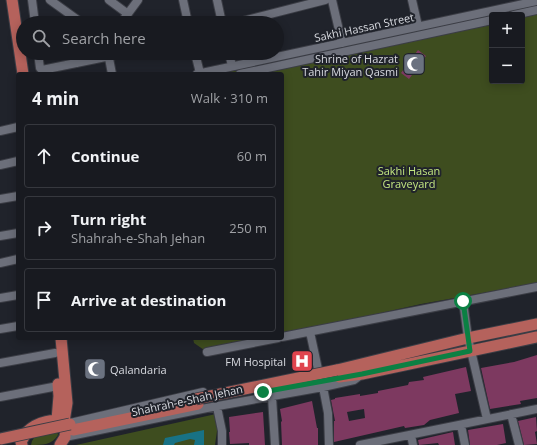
<!DOCTYPE html>
<html lang="en">
<head>
<meta charset="utf-8">
<style>
  body { margin:0; font-family:"Open Sans",sans-serif; background:#25272d; color:#f1f3f6 }
  .controls { position:absolute; right:12px; top:12px; display:grid; overflow:hidden; border-radius:4px; box-shadow:0 2px 10px #0003 }
  .controls button { width:36px; height:36px; display:grid; place-items:center; padding:0; border:0; border-bottom:1px solid #36383e; background:#181a20; color:#f1f3f6; font:20px sans-serif }
  .stop { position:absolute; width:12px; height:12px; margin:-9px; border:3px solid #0b8043; border-radius:50%; background:#fff }
  .stop.end { background:#0b8043; border-color:#fff; box-shadow:0 1px 4px #0008 }
  .list { margin:0; padding:0; list-style:none }
  h2 { display:flex; justify-content:space-between; align-items:center; height:52px; margin:0; padding:0 16px; font-size:17px }
  h2 small { font-size:13px; font-weight:400; color:#9fa1a5 }
  .list li { display:grid; grid-template-columns:26px 1fr auto; gap:12px; align-items:center; box-sizing:border-box; height:64px; margin:0 8px 8px; padding:0 8px; border:1px solid #36383e; border-radius:4px }
  .list b { display:block; font-size:15px; white-space:nowrap }
  .list p { margin:0; font-size:13px; white-space:nowrap; color:#9fa1a5 }
  .list em { font-size:13px; font-style:normal; color:#9fa1a5 }
  .icon { flex:none; width:22px; height:22px; fill:none; stroke:currentColor; stroke-width:2; stroke-linecap:round; stroke-linejoin:round }
  .map { position:relative; flex:none; width:537px; height:445px; overflow:hidden }
  .search { position:absolute; background:#181a20; box-shadow:0 2px 10px #0003; left:16px; top:16px; width:268px; height:44px; display:flex; align-items:center; gap:10px; box-sizing:border-box; padding:0 14px; border-radius:22px; color:#9fa1a5; font-size:15px }
  .panel { position:absolute; background:#181a20; box-shadow:0 2px 10px #0003; left:16px; top:72px; width:268px; height:268px; border-radius:4px }
  .map>svg:first-child { display:block }
</style>
</head>
<body>
<div class="map">
<svg width="537" height="445" viewBox="0 0 537 445">
  <rect width="100%" height="100%" fill="#20232b"/>
  <!-- green -->
  <path fill="#3e4d1f" fill-rule="evenodd" d="M537,1V283L421,304L282,335V74H197ZM492,15H522V81H492Z
    M193,338H269L207,352L194,343Z
    M216,414L218,424L215,445H76Z
    M57,431L58,435C52,445 43,445 31,445L32,441L36,435Z"/>
  <!-- water -->
  <path fill="#187285" d="M204,430V445H194L195,440L190,439L175,443L174,445H163L165,438Z"/>
  <!-- building -->
  <path fill="#7d3960" fill-rule="evenodd" d="M418,50L426,56L409,79L401,73Z
    M537,355V398L520,401L521,404L490,409L481,368L514,362Z
    M466,367L471,391L455,394L459,413L430,420L424,425L405,428L404,426L334,442V421H335L331,400L335,399V398L360,394V396L378,393V391L408,385L409,382L424,380L423,377ZM364,409L365,418L349,421L347,412Z
    M312,401L317,428H318V445H282L281,422L282,421L280,409Z
    M263,412L265,445H249V443L230,444L229,432H230L229,417Z
    M536,417L537,431L535,432L537,444L524,445L518,421Z
    M503,424L506,443L497,445H470L468,430Z
    M453,432L455,445H439L438,443L419,445L418,440Z"/>
  <g fill="none" stroke-linecap="round" stroke-linejoin="round">
    <!-- minor casing -->
    <g stroke="#3b3d45" stroke-width="10">
      <path id="minor" d="M32,0L35,23
        M50,0L82,23
        M109,0L128,14
        M183,0L188,23
        M217,0L222,23
        M332,0L342,43
        M412,0L418,26
        M514,15L537,10
        M121,23L138,0
        M235,23L325,0
        M38,53L40,68L42,70L125,53
        M75,53L77,63
        M108,53L112,74
        M195,53L200,73
        M229,53L232,66
        M197,74L537,1
        M240,74L492,20
        M0,131L18,127
        M0,165L18,161
        M0,199L18,196
        M0,236L18,233
        M0,263L18,259
        M0,298L18,295
        M463,301L468,338L487,419
        M0,329L18,326
        M310,332L318,369
        M282,337L537,287
        M207,352L278,338
        M0,363L55,353
        M323,387L328,413L329,445
        M0,397L58,386
        M272,397L275,445
        M217,407L222,431V445
        M511,414L519,445
        M66,424L203,392
        M461,425L465,445
        M411,435L413,445
        M65,437L207,408L323,387L354,380L358,377
        M360,445L537,409"/>
    </g>
    <!-- major casing -->
    <g stroke="#3b3d45" stroke-width="13">
      <path id="major" d="M12,0L23,74
        M61,338L67,403L64,422
        M337,370L468,338L537,324
        M339,377L362,374L537,337
        M57,420L59,396L58,384
        M73,430L198,404
        M22,445L21,442C23,439 25,434 28,431C36,423 56,416 66,424L65,437L60,445"/>
    </g>
    <!-- minor -->
    <use href="#minor" stroke="#6c6f7a" stroke-width="8"/>
    <!-- major -->
    <use href="#major" stroke="#b5625c" stroke-width="11"/>
    <!-- major-bridge casing -->
    <g stroke="#3b3d45" stroke-width="13" stroke-linecap="butt">
      <path id="major-bridge" d="M196,399L337,370
        M0,439L70,424"/>
    </g>
    <!-- major-bridge -->
    <use href="#major-bridge" stroke="#b5625c" stroke-width="11"/>
  </g>
  <g fill="none" stroke-linecap="round" stroke-linejoin="round">
    <!-- route -->
    <path stroke="#0b8043" stroke-width="5" d="M263,392L362,374L470,351L463,301"/>
  </g>
  <!-- icons -->
  <defs>
    <g id="mosque-square" transform="scale(1.15)"><rect x="-9" y="-9" width="18" height="18" rx="4" fill="#6b7280" stroke="#20232b"/><path d="M3.5-4.9A6 6 0 1 0 3.5 4.9A5 5 0 1 1 3.5-4.9Z" fill="#fff"/></g>
    <g id="hospital-square" transform="scale(1.15)"><rect x="-9" y="-9" width="18" height="18" rx="4" fill="#e0444e" stroke="#20232b"/><path d="M-5-5h3v3.5h4V-5h3V5h-3V1.5h-4V5h-3Z" fill="#fff"/></g>
  </defs>
  <g fill-rule="evenodd">
    <use href="#mosque-square" x="414" y="64"/>
    <use href="#hospital-square" x="302" y="361"/>
    <use href="#mosque-square" x="95" y="369"/>
  </g>
  <g text-anchor="middle" dominant-baseline="central" stroke-width="4" stroke-linejoin="round" paint-order="stroke">
    <!-- street labels -->
    <g font-size="11" fill="#d8dae0" stroke="#20232b">
      <text transform="translate(364 27) rotate(-12)">Sakhi Hassan Street</text>
      <text transform="translate(187 400) rotate(-12)">Shahrah-e-Shah Jehan</text>
    </g>
    <!-- poi labels -->
    <g font-size="11" fill="#d8dae0" stroke="#20232b" text-anchor="end">
      <text x="398" y="58">Shrine of Hazrat<tspan x="398" dy="13">Tahir Miyan Qasmi</tspan></text>
      <text x="286" y="361">FM Hospital</text>
      <text x="110" y="369" text-anchor="start">Qalandaria</text>
    </g>
    <!-- park labels -->
    <g font-size="11" fill="#c3e680" stroke="#20232b">
      <text x="409" y="170">Sakhi Hasan<tspan x="409" dy="13">Graveyard</tspan></text>
    </g>
  </g>
</svg>
<div class="controls">
<button>+</button>
<button>−</button>
</div>
<div class="stop" style="left:463px;top:301px"></div>
<div class="stop end" style="left:263px;top:392px"></div>
<div class="search"><svg class="icon" aria-label="search" viewBox="0 0 24 24"><circle cx="10" cy="10" r="6"/><path d="M15 15l6 6"/></svg>Search here</div>
<section class="panel">
<h2>4 min<small>Walk · 310 m</small></h2>
<ul class="list">
<li><svg class="icon" aria-label="ahead" viewBox="0 0 24 24"><path d="M12 20V5M6 11l6-6 6 6"/></svg><div><b>Continue</b></div><em>60 m</em></li>
<li><svg class="icon" aria-label="right" viewBox="0 0 24 24"><path d="M7 20v-9h11M14 6l5 5-5 5"/></svg><div><b>Turn right</b><p>Shahrah-e-Shah Jehan</p></div><em>250 m</em></li>
<li><svg class="icon" aria-label="arrive" viewBox="0 0 24 24"><path d="M6 21V4h12l-3 4 3 4H6"/></svg><div><b>Arrive at destination</b></div></li>
</ul>
</section>
</div>
</body>
</html>
